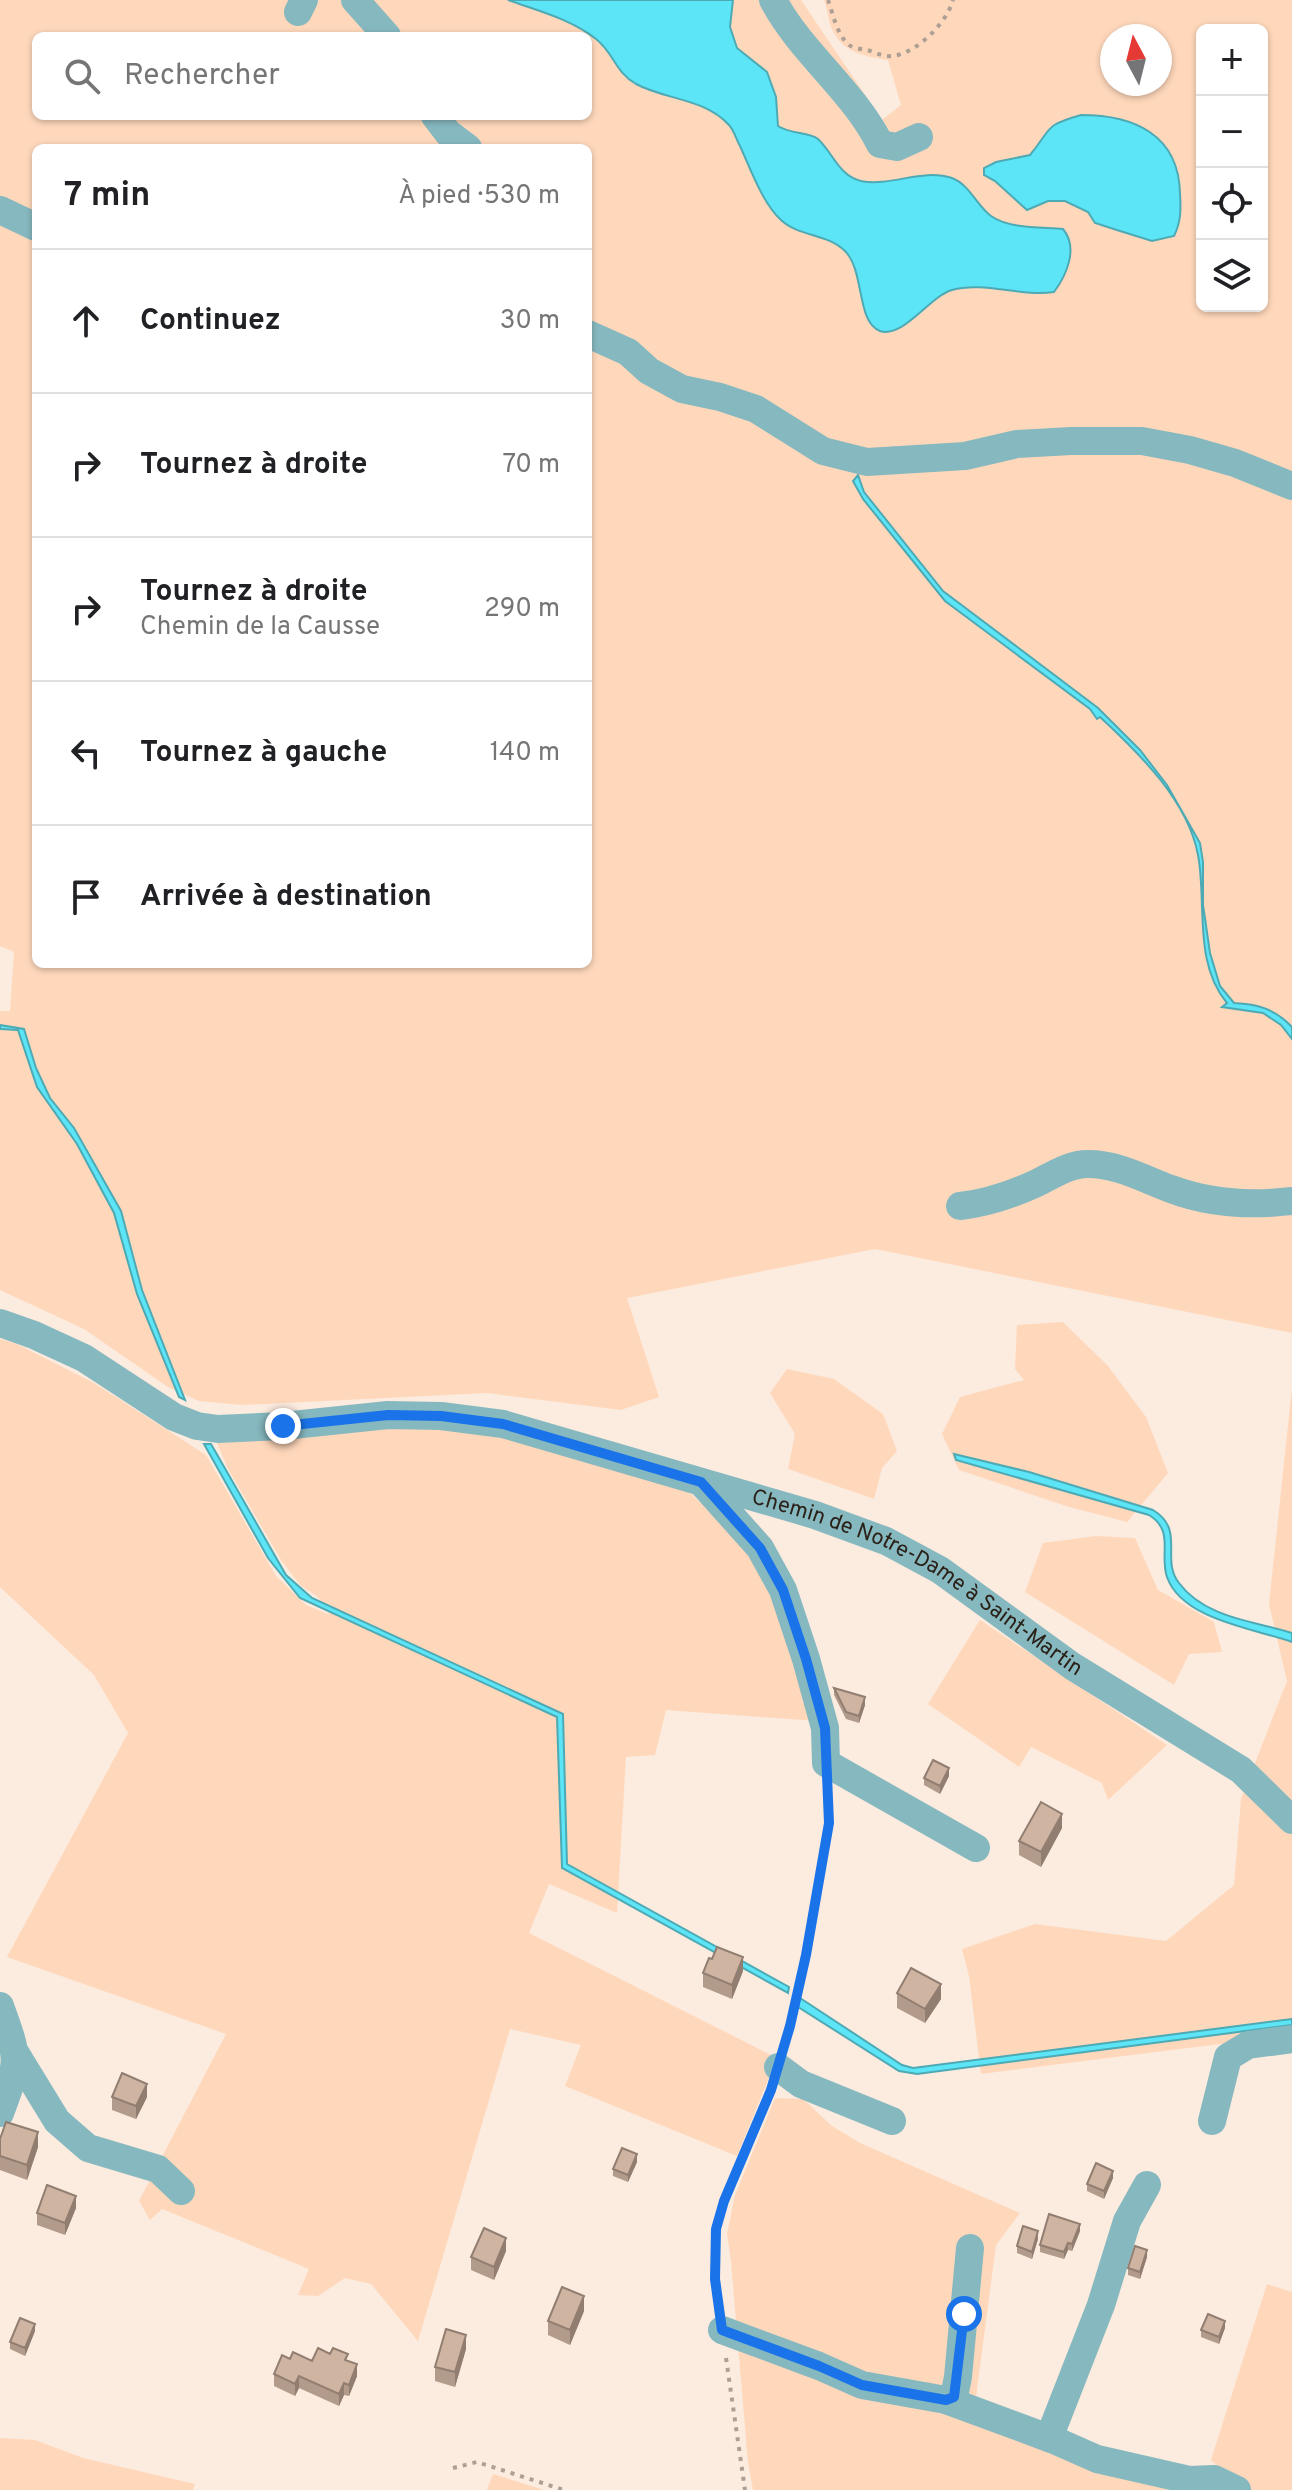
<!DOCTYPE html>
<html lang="fr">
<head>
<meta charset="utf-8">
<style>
  body { margin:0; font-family:Overpass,sans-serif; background:#f6f6f6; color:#202124 }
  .controls { position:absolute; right:24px; top:24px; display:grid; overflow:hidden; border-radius:12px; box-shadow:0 2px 6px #0004 }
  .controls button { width:72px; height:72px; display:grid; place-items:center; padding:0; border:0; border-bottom:2px solid #e0e0e0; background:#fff; color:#202124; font:40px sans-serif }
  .compass { position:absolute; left:1100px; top:24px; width:72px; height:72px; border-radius:50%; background:#fff; box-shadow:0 2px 6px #0004; rotate:353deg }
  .stop { position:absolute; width:24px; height:24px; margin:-18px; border:6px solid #1a73e8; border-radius:50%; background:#fff }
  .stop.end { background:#1a73e8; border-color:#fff; box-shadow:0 2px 8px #0008 }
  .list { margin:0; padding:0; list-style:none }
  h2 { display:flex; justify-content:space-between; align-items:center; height:104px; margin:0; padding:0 32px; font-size:34px }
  h2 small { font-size:26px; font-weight:400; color:#757577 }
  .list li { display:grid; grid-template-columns:52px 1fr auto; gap:24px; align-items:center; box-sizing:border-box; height:144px; padding:0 32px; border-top:2px solid #e0e0e0 }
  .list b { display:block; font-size:30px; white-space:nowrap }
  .list p { margin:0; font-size:26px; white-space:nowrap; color:#757577 }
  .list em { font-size:26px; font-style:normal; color:#757577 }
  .icon { flex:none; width:44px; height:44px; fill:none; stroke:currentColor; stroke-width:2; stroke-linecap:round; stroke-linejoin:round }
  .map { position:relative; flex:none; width:1292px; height:2490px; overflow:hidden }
  .search { position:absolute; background:#fff; box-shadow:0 2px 6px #0004; left:32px; top:32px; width:560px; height:88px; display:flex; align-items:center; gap:20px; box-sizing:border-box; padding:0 28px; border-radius:12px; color:#757577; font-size:30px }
  .panel { position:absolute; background:#fff; box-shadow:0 2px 6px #0004; left:32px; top:144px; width:560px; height:824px; border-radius:12px }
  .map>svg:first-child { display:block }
</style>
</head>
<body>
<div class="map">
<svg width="1292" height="2490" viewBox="0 0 1292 2490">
  <rect width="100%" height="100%" fill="#fcebdf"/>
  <!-- green -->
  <path fill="#ffd8bb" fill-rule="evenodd" d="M0,0H801L882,120L901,105L888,60C868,57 843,53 833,31C828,22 828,10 824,0H1292V1333L875,1249L627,1298L659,1397L621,1410L487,1393L242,1405L199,1401L168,1387L84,1329L0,1290V1011H10L14,952L0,946ZM1202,30H1262V306H1202ZM36,36H588V116H36ZM1112,36H1160V84H1112ZM36,148H588V964H36Z
    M1063,1322L1108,1366L1146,1417L1168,1473L1127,1522L1066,1506L959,1470L942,1434L960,1397L1024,1380L1015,1369L1017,1325Z
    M0,1339L17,1344L94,1383L206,1455L276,1576L306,1605L330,1615L318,1597L300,1585L281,1560L228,1469L217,1443L438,1424L496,1430L687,1490L752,1551L782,1604L817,1721L666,1710L655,1755L626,1757L617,1913L549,1884L529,1933L777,2058L737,2156L565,2086L581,2045L510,2029L418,2341L371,2284L345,2278L318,2296L298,2295L309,2269L162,2209L150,2220L139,2201L226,2034L7,1957L128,1733L94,1675L0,1587Z
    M787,1369L834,1379L883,1414L897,1451L882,1468L874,1499L788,1469L795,1434L770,1393Z
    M1292,1388V2035L981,2074L969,1976L962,1949L1035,1924L1166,1941L1234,1885L1241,1799L1287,1681L1269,1604Z
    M1096,1536L1135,1538L1158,1590L1214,1622L1222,1652L1189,1654L1174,1685L1025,1592L1043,1543Z
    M980,1620L1167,1745L1108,1800L1102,1783L1031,1747L1019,1767L928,1704Z
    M775,2098L803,2099L832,2126L860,2143L1020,2213L996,2245L975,2405L1183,2490H753L748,2463L731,2261L727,2234L735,2195Z
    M1267,2284L1292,2292V2490H1245L1211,2460Z
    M0,2438L35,2440L83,2458L195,2484L193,2490H0Z
    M493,2474L544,2490H487Z"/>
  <!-- water -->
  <path fill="#5be5f7" stroke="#4daab4" stroke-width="2" d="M508,0H733L730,27L737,48L767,72L776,97L778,126C792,135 808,131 818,139C833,153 839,176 861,181C891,187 922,168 952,178C970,185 977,206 991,216C1009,229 1043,227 1063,229C1079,248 1066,276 1054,292C1020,297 984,281 952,290C930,296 903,339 880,331C856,322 865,271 845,251C827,233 799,237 781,220C763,204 750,168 740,146C736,139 734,130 729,125C704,98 666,100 636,84C615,72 614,53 596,39C571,19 538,11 508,0Z
    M1081,115C1133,115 1179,134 1180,194C1181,210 1181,222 1174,236L1152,241L1120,231L1095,223L1088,212L1065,201H1048L1027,210L995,181L984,175V168L996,162L1030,155C1053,127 1043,126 1081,115Z
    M858,475L864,492L943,591L1098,708L1140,750L1167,785L1200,843L1203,862V905L1210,953L1220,986L1234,1003C1258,1004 1275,1009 1292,1027V1039L1281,1025L1263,1013L1222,1007L1227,1003C1193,963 1207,902 1198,855C1188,801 1139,753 1100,717L1097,719L1090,709L945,601L863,499L853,481Z
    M0,1025L24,1029L36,1068L50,1098L74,1128L121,1211L142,1290L185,1400L179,1397L137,1294L114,1213L77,1144L37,1087L18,1030L0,1029Z
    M204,1444H211L286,1575L312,1598L563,1714L567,1864L789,1987L788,1993L562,1868L557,1717L300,1598L268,1558Z
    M954,1454L1029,1472L1153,1510C1186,1530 1160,1559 1179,1583C1205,1618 1254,1621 1292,1633V1642C1256,1629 1182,1620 1167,1577C1159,1554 1175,1531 1149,1515L956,1460Z
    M797,1996L902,2065L913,2068L1292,2019V2025L917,2074L899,2071L795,2005Z"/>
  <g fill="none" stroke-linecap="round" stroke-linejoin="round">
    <!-- path -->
    <path stroke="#ad9f94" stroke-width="4" stroke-dasharray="4 6" stroke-linecap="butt" d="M828,0C833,14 837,35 849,45C853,48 861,49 867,50C875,52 883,57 891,56C915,55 947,23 953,0
      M784,2046L806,1955L829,1823L827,1792
      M719,2309C716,2283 711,2255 717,2229C725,2184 754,2133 771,2089
      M726,2358L745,2490
      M453,2468L477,2462L564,2490"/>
    <!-- minor -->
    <g stroke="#86b8bf" stroke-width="28">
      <path d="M355,0L387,36"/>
      <path d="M773,0C801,53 853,90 880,144L897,147L919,137"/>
      <path d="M298,12L304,0"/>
      <path d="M435,116L448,133L468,148"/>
      <path d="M0,210L36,227"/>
      <path d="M588,334L628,352L649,371L682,389L720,397L756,409L823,451L867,462L965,456L1017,444L1071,441H1142L1190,450L1235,463L1292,486"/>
      <path d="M960,1206C987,1203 1013,1194 1037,1183C1053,1175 1069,1164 1088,1164C1118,1164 1144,1179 1171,1189C1211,1204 1250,1206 1292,1201"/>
      <path id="s1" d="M0,1323L34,1335L84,1358L174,1417L197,1426L218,1429L283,1426L388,1415L441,1416L503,1424L815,1515L886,1541L940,1570L1072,1666L1241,1770L1292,1820"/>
      <path d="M701,1482L760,1548L783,1590L806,1659L825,1728L826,1763L976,1848"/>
      <path d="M0,2006C19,2059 20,2060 0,2113"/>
      <path d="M16,2054L57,2121L88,2148L158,2169L181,2191"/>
      <path d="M778,2067L801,2084L892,2121"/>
      <path d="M1212,2121L1228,2057L1248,2045L1292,2039"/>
      <path d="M722,2330L819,2366L862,2385L946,2400L954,2397L958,2377L970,2248"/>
      <path d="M946,2400L1054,2440L1097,2459L1189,2480L1214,2479L1237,2490"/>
      <path d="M1049,2438L1101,2305L1127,2221L1147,2185"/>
    </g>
  </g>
  <!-- wall -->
  <path fill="#b29b8a" d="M834,1688L865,1705L859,1723L846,1719L834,1695Z
    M949,1776L940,1794L924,1785V1778Z
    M1062,1828L1041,1867L1019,1855V1841Z
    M743,1971L732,1999L703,1987V1973Z
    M897,1993L941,1999L925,2023L897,2008Z
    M112,2097H147L136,2119L112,2110Z
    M0,2139L38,2147L27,2180L0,2170Z
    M637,2162L628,2182L613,2176V2169Z
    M1113,2178L1104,2199L1087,2191V2184Z
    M76,2208L65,2235L37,2225V2213Z
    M1080,2231L1072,2251L1068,2250L1064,2259L1040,2252V2245Z
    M1038,2239L1032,2259L1017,2253V2246Z
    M506,2251L494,2280L471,2270V2257Z
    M1147,2257L1140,2279L1128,2275V2268Z
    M584,2311L570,2345L548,2335V2321Z
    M1225,2328L1219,2344L1201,2337V2330Z
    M35,2331L25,2356L10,2349V2342Z
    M466,2349L455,2387L435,2381V2367Z
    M290,2359L312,2361H348L357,2376L349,2396L344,2395L339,2406L299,2388L295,2396L274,2386V2374Z"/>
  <!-- shaded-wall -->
  <path fill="#917e71" d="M865,1697V1705L859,1723V1716Z
    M949,1768V1776L940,1794V1786Z
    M1062,1814V1828L1041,1867V1852Z
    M743,1957V1971L732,1999V1985Z
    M941,1984V1999L925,2023V2009Z
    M147,2084V2097L136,2119V2106Z
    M38,2132V2147L27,2180V2165Z
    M637,2154V2162L628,2182V2175Z
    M1113,2171V2178L1104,2199V2191Z
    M76,2196V2208L65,2235V2223Z
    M1080,2224V2231L1072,2251V2244Z
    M1038,2231V2239L1032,2259V2252Z
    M506,2238V2251L494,2280V2267Z
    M1068,2243V2250L1064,2259V2252Z
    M1147,2250V2257L1140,2279V2272Z
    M584,2296V2311L570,2345V2330Z
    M1225,2321V2328L1219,2344V2337Z
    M35,2324V2331L25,2356V2348Z
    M466,2335V2349L455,2387V2372Z
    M357,2364V2376L349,2396V2385Z
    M299,2376V2388L295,2396V2384Z
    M344,2383V2395L339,2406V2394Z"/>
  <!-- building -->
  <path fill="#cfb4a1" stroke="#917e71" stroke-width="2" d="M834,1688L865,1697L859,1716L846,1712Z
    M933,1760L949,1768L940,1786L924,1778Z
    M1041,1802L1062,1814L1041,1852L1019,1841Z
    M717,1947L743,1957L732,1985L703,1973L709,1958L712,1959Z
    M911,1968L941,1984L925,2009L897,1993Z
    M122,2073L147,2084L136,2106L112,2097Z
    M6,2122L38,2132L27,2165L0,2156V2139Z
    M622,2148L637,2154L628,2175L613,2169Z
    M1096,2163L1113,2171L1104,2191L1087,2184Z
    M47,2185L76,2196L65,2223L37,2213Z
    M1049,2214L1080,2224L1072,2244L1068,2243L1064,2252L1040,2245Z
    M1023,2226L1038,2231L1032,2252L1017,2246Z
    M484,2228L506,2238L494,2267L471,2257Z
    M1135,2246L1147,2250L1140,2272L1128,2268Z
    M562,2287L584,2296L570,2330L548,2321Z
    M1208,2314L1225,2321L1219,2337L1201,2330Z
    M20,2318L35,2324L25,2348L10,2342Z
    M446,2329L466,2335L455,2372L435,2367Z
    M318,2348L330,2354L333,2348L348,2354L345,2360L357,2364L349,2385L344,2383L339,2394L299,2376L295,2384L274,2374L282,2355L290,2359L293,2352L312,2361Z"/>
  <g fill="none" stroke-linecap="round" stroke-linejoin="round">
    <!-- route -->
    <path stroke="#1a73e8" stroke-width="10" d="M283,1426L388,1415L441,1416L503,1424L701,1482L760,1548L783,1590L806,1659L825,1728L829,1823L806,1955L790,2026L771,2090L724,2201L716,2229L715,2279L722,2330L819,2366L862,2385L946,2400L954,2397L964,2314"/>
  </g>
  <g text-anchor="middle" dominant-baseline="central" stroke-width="6" stroke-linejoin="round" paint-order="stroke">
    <!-- street labels -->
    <g font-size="22" fill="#2b2119" stroke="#fcfcfc">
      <text stroke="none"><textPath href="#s1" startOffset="978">Chemin de Notre-Dame à Saint-Martin</textPath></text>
    </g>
  </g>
</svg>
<div class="controls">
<button>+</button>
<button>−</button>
<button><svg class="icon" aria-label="locate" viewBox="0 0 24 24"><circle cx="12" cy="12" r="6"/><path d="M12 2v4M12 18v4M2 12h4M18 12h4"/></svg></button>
<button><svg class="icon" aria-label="layers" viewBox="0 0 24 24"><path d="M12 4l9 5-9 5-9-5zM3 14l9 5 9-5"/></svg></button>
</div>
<svg class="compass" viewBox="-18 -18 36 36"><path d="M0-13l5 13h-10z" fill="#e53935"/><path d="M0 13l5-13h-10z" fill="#757577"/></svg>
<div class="stop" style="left:964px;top:2314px"></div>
<div class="stop end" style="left:283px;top:1426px"></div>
<div class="search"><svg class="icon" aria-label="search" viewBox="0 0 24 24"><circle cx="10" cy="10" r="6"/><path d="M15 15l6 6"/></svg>Rechercher</div>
<section class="panel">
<h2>7 min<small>À pied · 530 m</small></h2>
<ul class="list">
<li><svg class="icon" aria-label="ahead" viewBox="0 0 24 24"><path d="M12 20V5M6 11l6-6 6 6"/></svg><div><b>Continuez</b></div><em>30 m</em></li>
<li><svg class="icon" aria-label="right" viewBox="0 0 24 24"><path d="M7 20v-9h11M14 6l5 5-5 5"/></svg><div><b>Tournez à droite</b></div><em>70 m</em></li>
<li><svg class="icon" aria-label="right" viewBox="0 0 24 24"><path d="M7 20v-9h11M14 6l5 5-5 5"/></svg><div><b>Tournez à droite</b><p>Chemin de la Causse</p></div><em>290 m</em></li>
<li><svg class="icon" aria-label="left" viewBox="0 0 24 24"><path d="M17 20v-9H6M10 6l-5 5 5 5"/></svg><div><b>Tournez à gauche</b></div><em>140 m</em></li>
<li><svg class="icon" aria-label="arrive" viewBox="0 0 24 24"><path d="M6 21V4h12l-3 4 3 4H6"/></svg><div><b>Arrivée à destination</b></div></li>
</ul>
</section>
</div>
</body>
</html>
